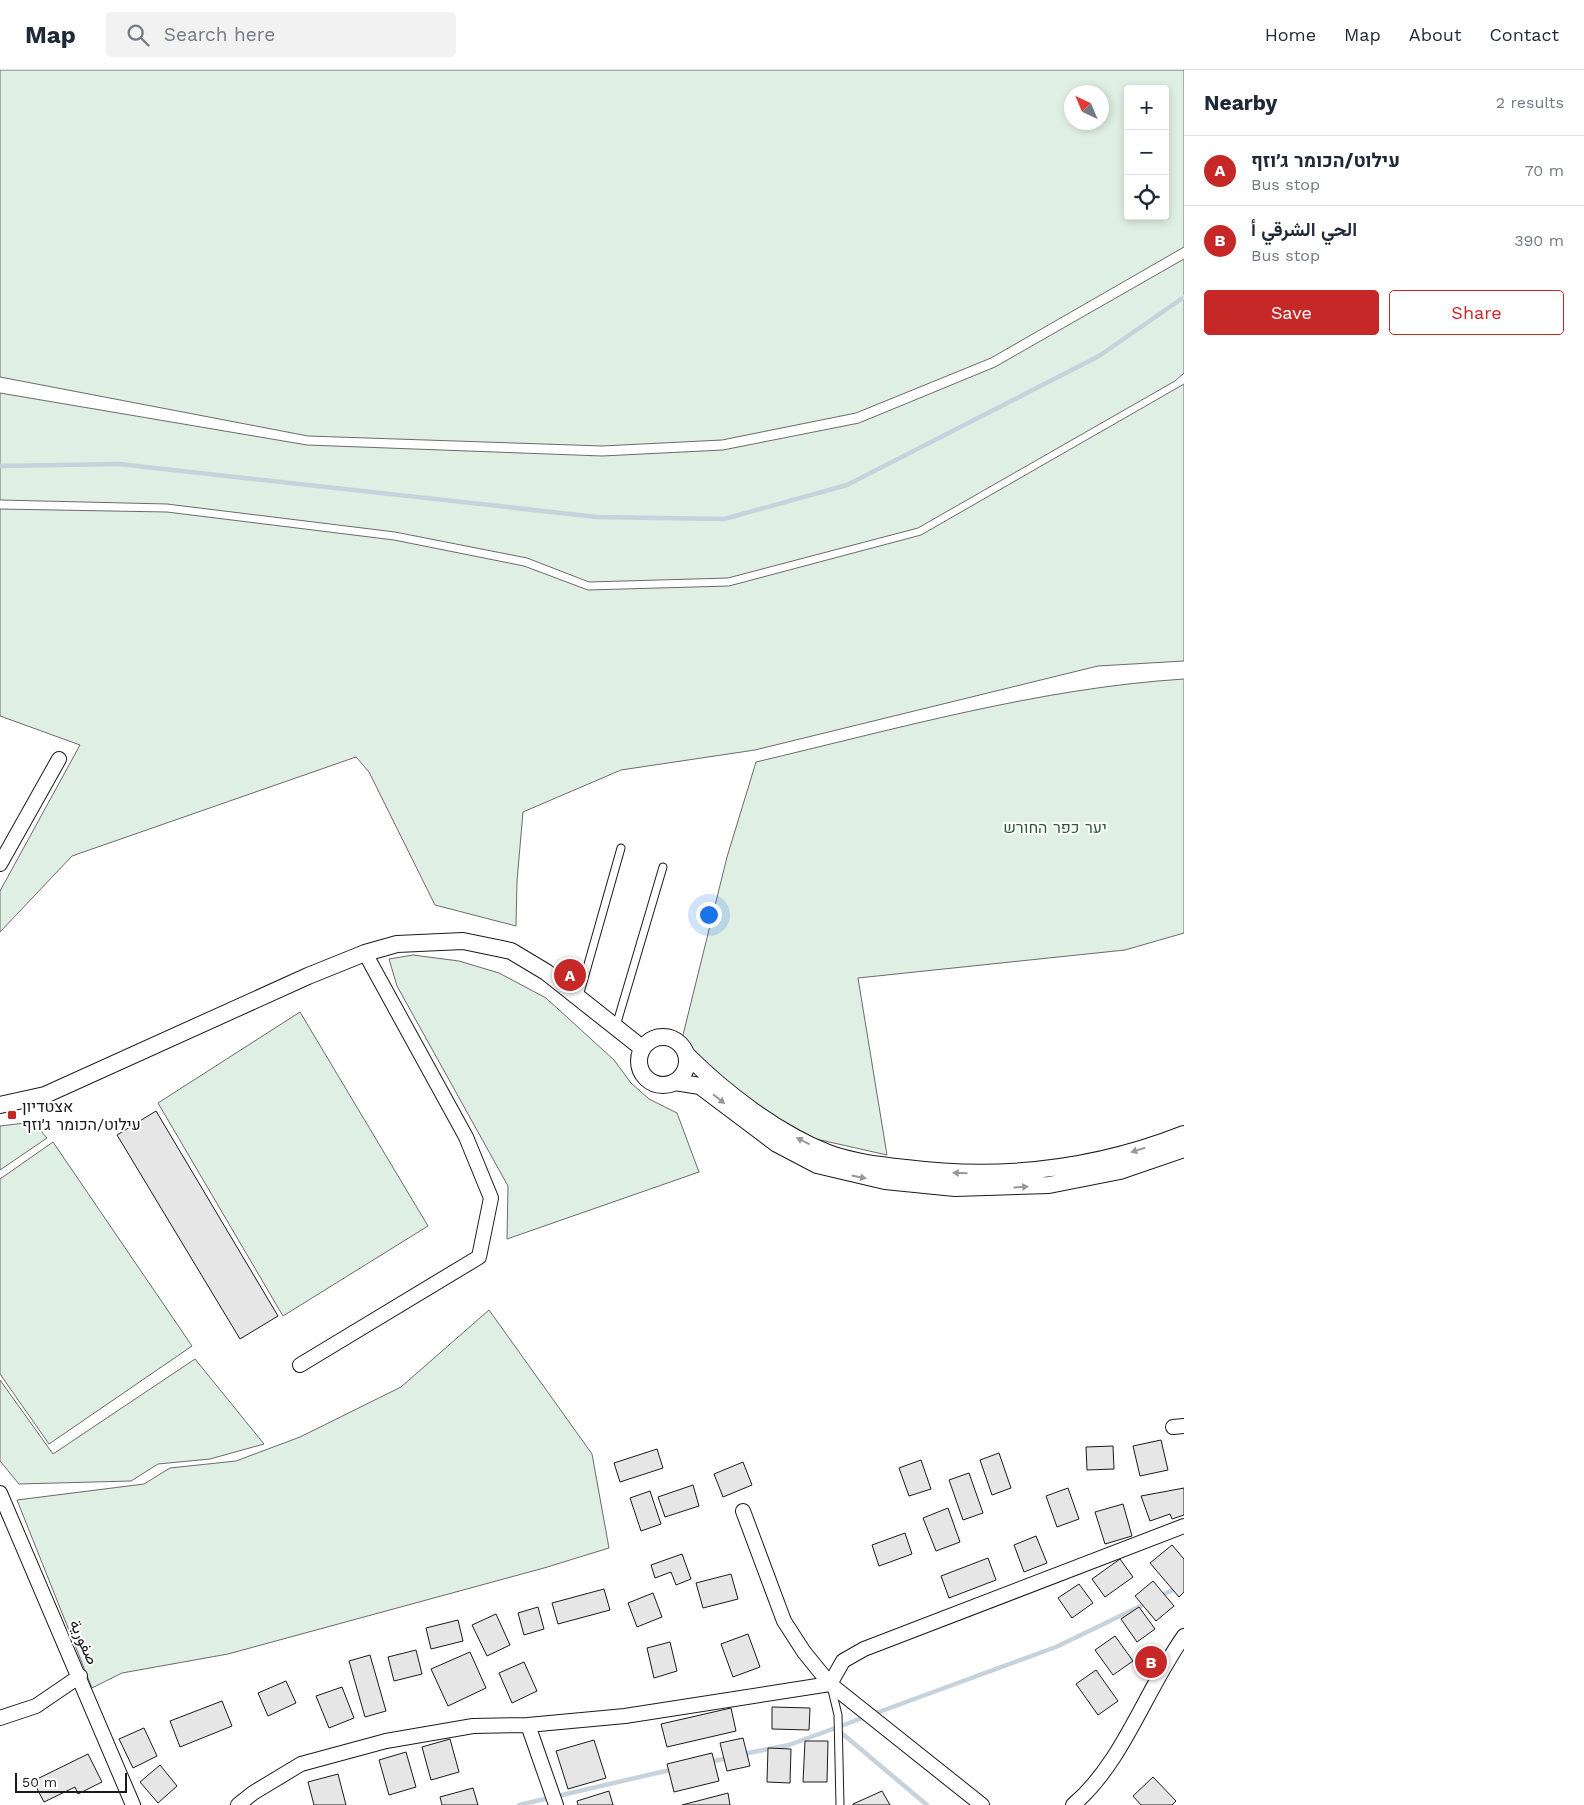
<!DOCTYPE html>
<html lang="en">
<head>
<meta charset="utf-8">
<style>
  body { margin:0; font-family:"Work Sans",Vazirmatn,Heebo,sans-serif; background:#f2f2f3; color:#1f2937 }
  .controls { position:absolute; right:15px; top:15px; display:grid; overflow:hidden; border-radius:5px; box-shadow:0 2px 8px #0003 }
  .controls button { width:45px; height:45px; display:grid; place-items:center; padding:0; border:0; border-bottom:1px solid #e0e1e3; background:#fff; color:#1f2937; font:25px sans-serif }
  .compass { position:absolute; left:1064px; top:15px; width:45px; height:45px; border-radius:50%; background:#fff; box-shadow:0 2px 8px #0003; rotate:316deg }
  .scale { position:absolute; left:15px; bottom:12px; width:112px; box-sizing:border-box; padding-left:5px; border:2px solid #1a1a1a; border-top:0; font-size:14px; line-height:18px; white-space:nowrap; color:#1a1a1a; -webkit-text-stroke:4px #fff; paint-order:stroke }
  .you { position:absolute; left:708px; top:844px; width:18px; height:18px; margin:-12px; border:4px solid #fff; border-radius:50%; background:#1a73e8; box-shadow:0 0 0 8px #1a73e833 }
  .badge { display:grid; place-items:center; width:32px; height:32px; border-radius:50%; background:#c62828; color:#fff; font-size:16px; font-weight:700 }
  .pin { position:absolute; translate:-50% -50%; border:2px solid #fff; box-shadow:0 1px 5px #0006 }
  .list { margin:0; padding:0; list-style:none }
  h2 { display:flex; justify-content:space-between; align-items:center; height:65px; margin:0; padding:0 20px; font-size:21px }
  h2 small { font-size:16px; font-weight:400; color:#747a83 }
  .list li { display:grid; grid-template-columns:32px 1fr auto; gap:15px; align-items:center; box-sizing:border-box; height:70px; padding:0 20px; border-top:1px solid #e0e1e3 }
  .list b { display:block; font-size:19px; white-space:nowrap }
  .list p { margin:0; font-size:16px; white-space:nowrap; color:#747a83 }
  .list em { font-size:16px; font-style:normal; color:#747a83 }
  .actions { display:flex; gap:10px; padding:15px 20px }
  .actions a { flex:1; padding:11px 0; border:1px solid #c62828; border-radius:5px; text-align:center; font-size:18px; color:#c62828 }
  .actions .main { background:#c62828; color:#fff }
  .icon { flex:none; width:28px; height:28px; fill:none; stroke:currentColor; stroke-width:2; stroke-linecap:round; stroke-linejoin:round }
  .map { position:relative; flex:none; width:1184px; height:1735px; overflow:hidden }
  header { display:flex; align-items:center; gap:30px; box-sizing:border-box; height:70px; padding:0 25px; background:#fff; border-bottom:1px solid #e0e1e3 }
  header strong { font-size:24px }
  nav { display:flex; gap:28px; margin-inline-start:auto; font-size:18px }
  .search { width:350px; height:45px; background:#f2f2f3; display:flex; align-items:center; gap:12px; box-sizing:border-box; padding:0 18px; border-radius:5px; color:#747a83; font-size:19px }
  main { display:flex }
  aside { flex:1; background:#fff }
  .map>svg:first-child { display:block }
</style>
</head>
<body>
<header>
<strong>Map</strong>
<div class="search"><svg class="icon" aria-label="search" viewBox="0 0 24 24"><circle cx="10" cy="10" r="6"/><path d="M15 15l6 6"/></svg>Search here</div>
<nav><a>Home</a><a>Map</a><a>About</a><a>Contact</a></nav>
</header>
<main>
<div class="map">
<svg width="1184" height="1735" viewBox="0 0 1184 1735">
  <rect width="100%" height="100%" fill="#fff"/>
  <!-- green -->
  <path fill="#e0efe3" stroke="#6a6a6a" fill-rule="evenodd" d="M0,0H1184V177L991,288L856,343L722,370L602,376L308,366L0,307ZM1128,19H1165V146H1128ZM1072,22H1102V52H1072Z
    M1184,189V303L1175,311L918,458L728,508L589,512L527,488L395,462L167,434L0,430V323L307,375L602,386L723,380L859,353L995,297Z
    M1184,314V591L1098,596L755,680L621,700L523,742L517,811L516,856L435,835L369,702L356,687L72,786L0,862V821L80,675L0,646V439L167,442L394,470L524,496L588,520L729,516L921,465Z
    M1184,609V863L1125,880L858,908L887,1085L816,1069L774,1046L679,981L727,787L756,692C896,659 1040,618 1184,609Z
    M413,885L459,891L499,903L546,928L614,990L631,1013L649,1029L677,1043L699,1102L507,1169L508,1116L397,916L389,889Z
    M300,942L428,1156L283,1246L158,1033Z
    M33,1052L47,1068L0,1100V1056Z
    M53,1072L192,1276L49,1374L0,1304V1109Z
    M489,1240L592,1384L609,1478L544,1498L228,1584L122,1603L92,1618L17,1430L144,1414L170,1398L236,1391L300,1367L401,1317Z
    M195,1289L264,1374L210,1389L158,1394L131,1411L19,1414L0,1391V1310L53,1384Z"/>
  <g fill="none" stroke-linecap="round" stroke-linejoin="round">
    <!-- stream -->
    <path stroke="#c6d2dc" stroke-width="4.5" d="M0,396L119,394L597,447L724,449L847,415L1099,286L1184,227
      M1160,1526L1184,1515
      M838,1660L927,1735
      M743,1684L789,1675L1056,1577L1147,1533
      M709,1692L728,1688
      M519,1735L674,1699"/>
  </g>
  <!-- building -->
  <path fill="#e6e6e6" stroke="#1a1a1a" d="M156,1041L278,1246L240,1269L117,1065Z
    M1161,1370L1168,1400L1140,1406L1133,1376Z
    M1113,1376L1114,1399L1087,1400L1086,1377Z
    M657,1379L663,1398L620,1412L614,1393Z
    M999,1383L1011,1418L992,1425L980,1390Z
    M921,1390L931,1419L909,1426L899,1398Z
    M743,1392L752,1415L723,1427L714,1404Z
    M969,1403L983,1443L963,1450L949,1410Z
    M693,1415L699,1436L665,1447L658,1427Z
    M1068,1418L1079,1449L1057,1457L1046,1426Z
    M1184,1418V1445L1172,1449L1170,1444L1150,1451L1141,1426Z
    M650,1421L661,1454L641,1461L630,1428Z
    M1123,1434L1132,1466L1105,1474L1095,1442Z
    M948,1438L960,1472L936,1481L923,1448Z
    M905,1463L912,1484L879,1496L872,1475Z
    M1036,1466L1047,1493L1024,1502L1014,1475Z
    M1172,1475L1184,1489V1522L1179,1527L1150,1493Z
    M682,1484L691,1509L676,1515L671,1502L655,1508L651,1495Z
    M988,1488L996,1510L949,1528L941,1506Z
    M1120,1489L1133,1507L1105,1527L1092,1509Z
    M731,1504L738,1529L703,1538L696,1513Z
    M1153,1511L1174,1536L1156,1551L1135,1526Z
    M1079,1514L1093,1533L1072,1548L1058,1528Z
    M604,1519L610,1540L558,1554L552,1533Z
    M653,1523L662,1547L637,1557L628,1533Z
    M538,1537L544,1559L524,1565L518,1543Z
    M1139,1537L1155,1559L1137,1572L1121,1549Z
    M496,1544L510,1575L487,1586L472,1555Z
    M458,1550L463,1571L431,1579L426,1558Z
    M748,1564L760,1597L733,1607L721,1574Z
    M1115,1566L1133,1591L1113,1605L1095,1580Z
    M670,1572L677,1601L654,1608L647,1578Z
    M416,1580L422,1604L394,1611L388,1587Z
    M470,1582L486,1618L448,1636L431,1599Z
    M370,1585L386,1641L365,1647L349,1591Z
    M524,1592L537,1621L512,1633L499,1603Z
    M1096,1600L1118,1631L1098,1645L1076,1614Z
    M286,1611L296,1633L268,1646L258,1623Z
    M342,1617L354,1648L329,1658L316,1626Z
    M222,1631L232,1656L180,1677L170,1651Z
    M772,1637L810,1638L809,1660L772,1659Z
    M731,1638L736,1661L667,1677L661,1654Z
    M144,1658L157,1686L133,1698L119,1669Z
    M743,1668L750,1696L727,1701L720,1673Z
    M450,1669L459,1702L431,1710L422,1677Z
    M594,1670L606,1708L568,1719L556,1681Z
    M805,1671H828L827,1712H803Z
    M768,1678L791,1679L790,1713L767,1712Z
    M406,1682L416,1717L389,1725L379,1690Z
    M712,1683L719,1711L674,1722L667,1694Z
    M88,1684L102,1712L78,1724L75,1717L44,1732L33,1711Z
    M160,1695L177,1716L158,1733L140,1712Z
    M338,1704L346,1735H314L308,1712Z
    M1153,1707L1176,1731L1172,1735H1141L1133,1726Z
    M473,1718L478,1735H442L440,1727Z
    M609,1721L613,1735H578L577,1731Z
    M882,1721L890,1735H853V1734Z
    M728,1723L730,1735H682Z"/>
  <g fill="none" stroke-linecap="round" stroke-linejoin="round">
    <!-- service casing -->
    <g stroke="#1a1a1a" stroke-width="9">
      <path id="service" d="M579,926L621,778
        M616,956L663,797
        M831,1616L838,1645L840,1735"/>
    </g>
    <!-- minor casing -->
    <g stroke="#1a1a1a" stroke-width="16">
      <path id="minor" d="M0,794L59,689
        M300,1295L479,1187L491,1128L466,1067L365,883
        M1173,1357L1184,1356
        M0,1423L133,1735
        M743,1441L784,1551L804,1582L830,1614L982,1735
        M0,1648L36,1636L80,1606
        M528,1655L556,1735
        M238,1735L253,1723L301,1694L386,1671L473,1656L528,1655L625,1646L830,1614L843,1591L864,1579L1184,1456
        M1073,1735C1123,1693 1146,1619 1184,1566"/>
    </g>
    <!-- tertiary casing -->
    <g stroke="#1a1a1a" stroke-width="18">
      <path id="tertiary" d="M639 991a24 24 0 1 1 48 0a24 24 0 1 1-48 0Z
        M686,984C724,1022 777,1063 828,1083C852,1092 880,1095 906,1098C1001,1110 1095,1099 1184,1064
        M675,1012L700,1016L777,1074L817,1095L885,1111L955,1118L1049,1115L1120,1101L1184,1079
        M0,1035L45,1025L308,906L365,883L397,874L463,871L511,881L546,902L642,978"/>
    </g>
    <!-- service -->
    <use href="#service" stroke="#fff" stroke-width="7"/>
    <!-- minor -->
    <use href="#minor" stroke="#fff" stroke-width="14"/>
    <!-- tertiary -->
    <use href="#tertiary" stroke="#fff" stroke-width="16"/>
  </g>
  <!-- one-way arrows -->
  <defs><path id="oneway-solid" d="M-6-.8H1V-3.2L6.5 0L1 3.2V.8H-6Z" transform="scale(1.25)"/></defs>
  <g fill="#989898">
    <use href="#oneway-solid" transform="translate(719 1029) rotate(38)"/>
    <use href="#oneway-solid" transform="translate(803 1071) rotate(-153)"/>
    <use href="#oneway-solid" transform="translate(1138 1080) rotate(162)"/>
    <use href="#oneway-solid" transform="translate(960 1103) rotate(-178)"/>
    <use href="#oneway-solid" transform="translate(859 1107) rotate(11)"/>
    <use href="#oneway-solid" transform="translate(1021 1117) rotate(-4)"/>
  </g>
  <!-- markers -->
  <rect fill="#c62828" stroke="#fff" stroke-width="2" x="7" y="1040" width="10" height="10" rx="2.5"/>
  <g text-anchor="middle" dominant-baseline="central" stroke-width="4" stroke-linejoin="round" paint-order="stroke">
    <!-- park labels -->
    <g font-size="16" fill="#2b5a34" stroke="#fff">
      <text x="1055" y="757">יער כפר החורש</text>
    </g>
    <!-- poi labels -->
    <g font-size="16" fill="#1a1a1a" stroke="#fff" text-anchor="start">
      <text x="22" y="1036">אצטדיון<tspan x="22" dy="18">עילוט/הכומר ג׳וזף</tspan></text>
    </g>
    <!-- street labels -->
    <g font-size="16" fill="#1a1a1a" stroke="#fff">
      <text transform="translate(84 1572) rotate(66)">صفورية</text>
    </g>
  </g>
</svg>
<div class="controls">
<button>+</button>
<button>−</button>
<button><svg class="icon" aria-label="locate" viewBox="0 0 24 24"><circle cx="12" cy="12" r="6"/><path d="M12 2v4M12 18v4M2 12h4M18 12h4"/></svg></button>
</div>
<svg class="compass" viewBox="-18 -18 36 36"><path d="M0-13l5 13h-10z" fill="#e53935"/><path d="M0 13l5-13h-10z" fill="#747a83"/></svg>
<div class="scale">50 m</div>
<div class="you"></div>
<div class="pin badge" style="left:570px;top:905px">A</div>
<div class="pin badge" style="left:1151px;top:1592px">B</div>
</div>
<aside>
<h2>Nearby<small>2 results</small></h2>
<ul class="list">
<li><span class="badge">A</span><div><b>עילוט/הכומר ג׳וזף</b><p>Bus stop</p></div><em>70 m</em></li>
<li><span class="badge">B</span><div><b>الحي الشرقي أ</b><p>Bus stop</p></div><em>390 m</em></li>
</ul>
<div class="actions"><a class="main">Save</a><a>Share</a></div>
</aside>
</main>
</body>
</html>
